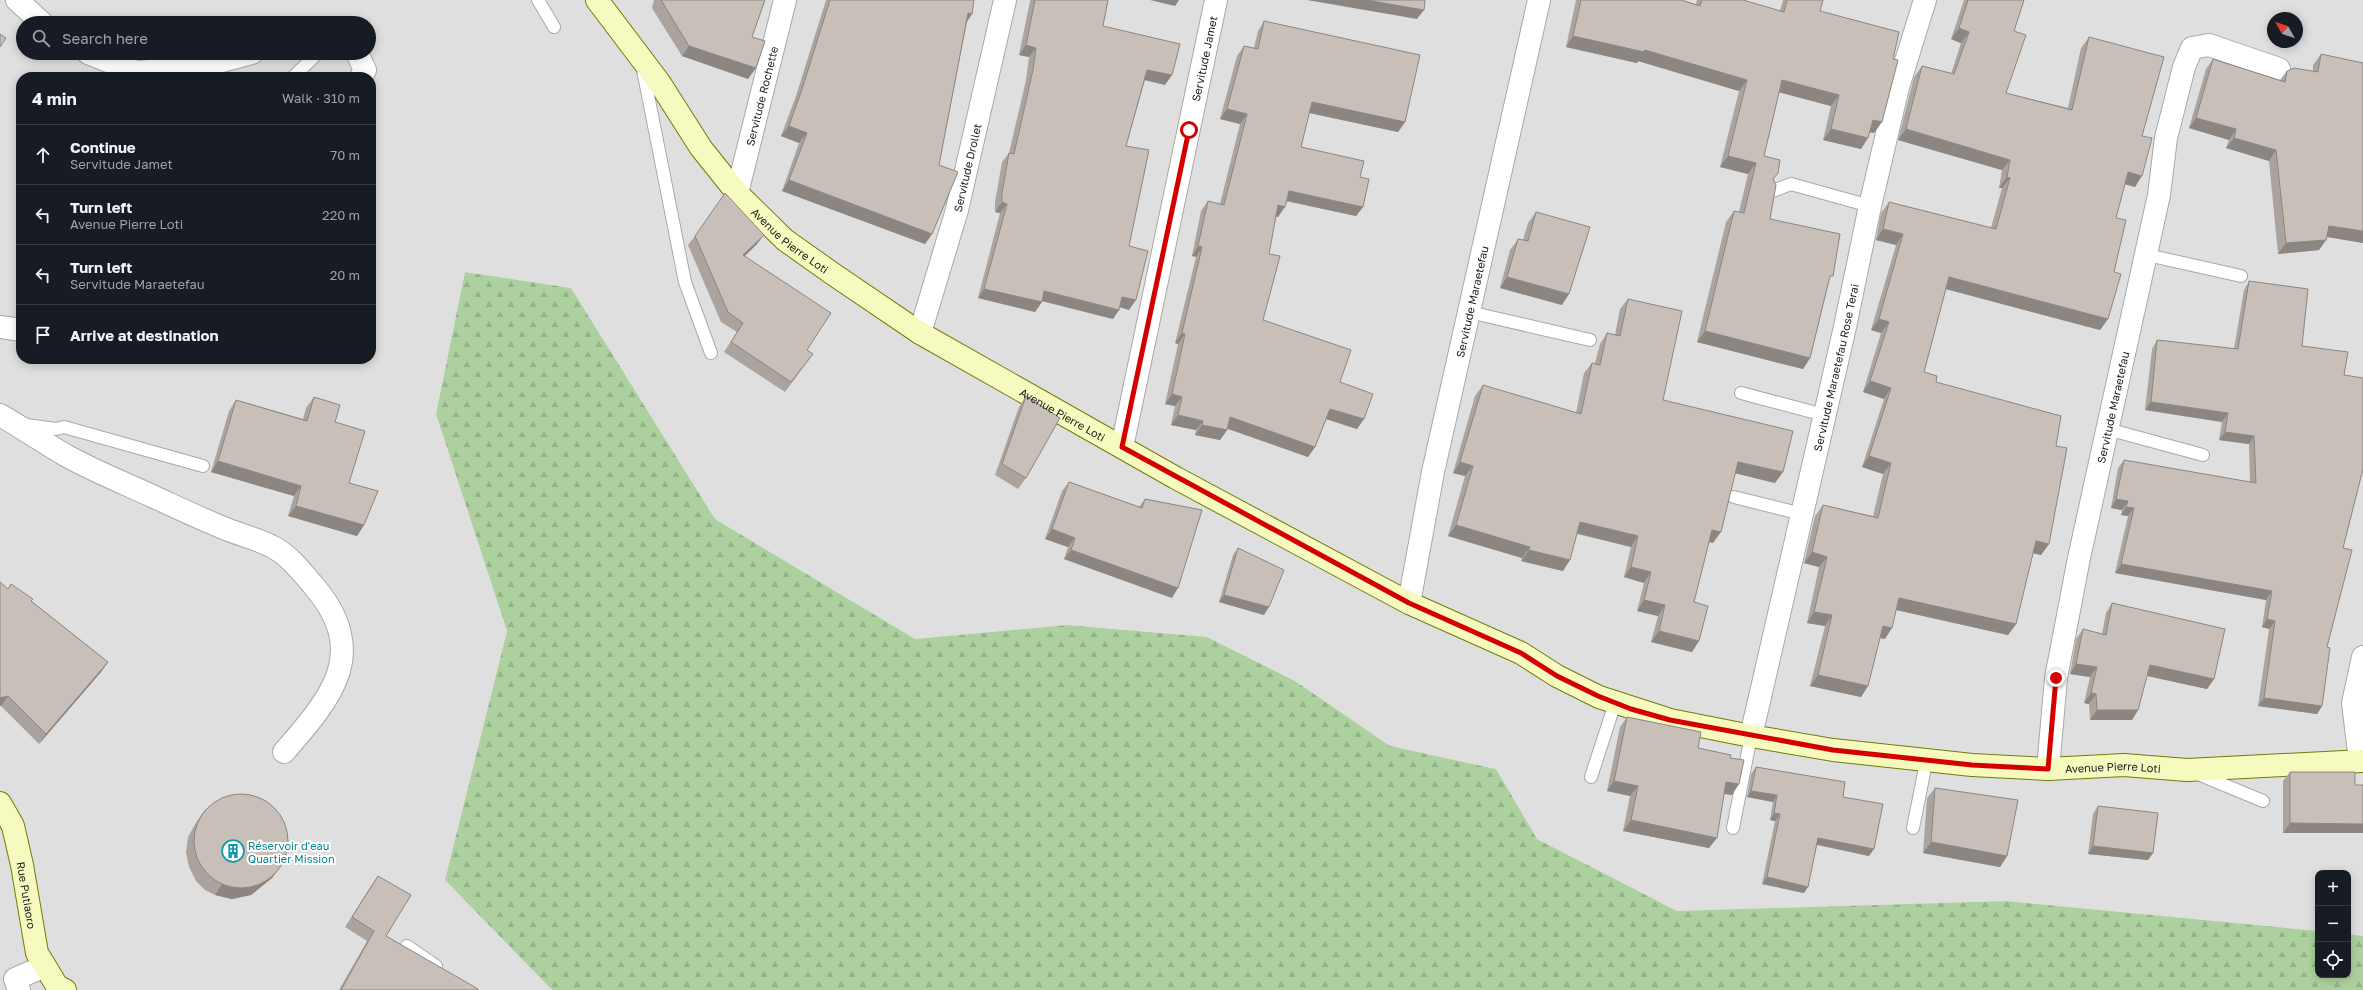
<!DOCTYPE html>
<html lang="en">
<head>
<meta charset="utf-8">
<style>
  body { margin:0; font-family:"Golos Text",sans-serif; background:#20242c; color:#f1f3f6 }
  .controls { position:absolute; right:12px; bottom:12px; display:grid; overflow:hidden; border-radius:8px; box-shadow:0 2px 10px #0003 }
  .controls button { width:36px; height:36px; display:grid; place-items:center; padding:0; border:0; border-bottom:1px solid #363941; background:#171b24; color:#f1f3f6; font:20px sans-serif }
  .compass { position:absolute; left:2267px; top:12px; width:36px; height:36px; border-radius:50%; background:#171b24; box-shadow:0 2px 10px #0003; rotate:310deg }
  .stop { position:absolute; width:12px; height:12px; margin:-9px; border:3px solid #d40000; border-radius:50%; background:#fff }
  .stop.end { background:#d40000; border-color:#fff; box-shadow:0 1px 4px #0008 }
  .list { margin:0; padding:0; list-style:none }
  h2 { display:flex; justify-content:space-between; align-items:center; height:52px; margin:0; padding:0 16px; font-size:17px }
  h2 small { font-size:13px; font-weight:400; color:#9ea1a6 }
  .list li { display:grid; grid-template-columns:26px 1fr auto; gap:12px; align-items:center; box-sizing:border-box; height:60px; padding:0 16px; border-top:1px solid #363941 }
  .list b { display:block; font-size:15px; white-space:nowrap }
  .list p { margin:0; font-size:13px; white-space:nowrap; color:#9ea1a6 }
  .list em { font-size:13px; font-style:normal; color:#9ea1a6 }
  .icon { flex:none; width:22px; height:22px; fill:none; stroke:currentColor; stroke-width:2; stroke-linecap:round; stroke-linejoin:round }
  .map { position:relative; flex:none; width:2363px; height:990px; overflow:hidden }
  .search { position:absolute; background:#171b24; box-shadow:0 2px 10px #0003; left:16px; top:16px; width:360px; height:44px; display:flex; align-items:center; gap:10px; box-sizing:border-box; padding:0 14px; border-radius:22px; color:#9ea1a6; font-size:15px }
  .panel { position:absolute; background:#171b24; box-shadow:0 2px 10px #0003; left:16px; top:72px; width:360px; height:292px; border-radius:16px }
  .map>svg:first-child { display:block }
</style>
</head>
<body>
<div class="map">
<svg width="2363" height="990" viewBox="0 0 2363 990">
  <defs>
    <pattern id="forest-firs" width="22" height="20" patternUnits="userSpaceOnUse"><rect width="22" height="20" fill="#add19e"/><path d="M5 1l3.5 6h-7zM16 11l3.5 6h-7z" fill="#95b388"/></pattern>
  </defs>
  <rect width="100%" height="100%" fill="#f2efe9"/>
  <!-- residential -->
  <path fill="#e0dfdf" fill-rule="evenodd" d="M0,0H2363V936L2348,934V873H2318V931L2006,901L1677,911L1537,839L1496,769L1390,746L1295,681L1207,637L1067,625L915,639L715,519L571,288L465,272L436,414L507,631L445,880L552,990H0ZM2273,18H2297V42H2273ZM23,23H369V53H23ZM21,77H371V359H21Z"/>
  <!-- forest -->
  <path fill="url(#forest-firs)" d="M465,272L571,288L715,519L915,639L1067,625L1207,637L1295,681L1390,746L1496,769L1537,839L1677,911L2006,901L2318,931V975H2348V934L2363,936V990H552L445,880L507,631L436,414Z"/>
  <g fill="none" stroke-linecap="round" stroke-linejoin="round">
    <!-- service casing -->
    <g stroke="#a9a9a9" stroke-width="14">
      <path id="service" d="M538,0L554,27
        M642,65L685,282L711,353
        M293,77L318,53
        M1773,191L1791,184L1870,206
        M2147,255L2241,276
        M1469,312L1590,340
        M1741,393L1824,415
        M26,425L56,429L64,427L203,466
        M2107,429L2203,455
        M1734,497L1802,514
        M2198,774L2263,801
        M1591,777L1615,703
        M1733,828L1751,736
        M1913,828L1924,773L1925,760
        M407,946L436,966"/>
    </g>
    <!-- minor casing -->
    <g stroke="#a9a9a9" stroke-width="24">
      <g id="minor">
        <path d="M17,0L42,23"/>
        <path d="M88,53L136,72L200,67L252,53"/>
        <path d="M357,53L365,70L361,77"/>
        <path id="s1" d="M737,193L785,0"/>
        <path d="M0,327L21,330"/>
        <path id="s2" d="M920,333L957,210L1005,0"/>
        <path d="M0,415C23,428 44,443 67,456C94,471 124,483 152,496C176,507 201,519 226,529C241,535 257,539 271,546C288,554 301,571 313,585C371,652 332,697 284,752"/>
        <path id="s3" d="M1122,447L1216,0"/>
        <path id="s4" d="M1409,603L1433,472L1539,0"/>
        <path id="s5" d="M1751,736L1845,327L1870,206L1898,87L1925,0"/>
        <path d="M2360,761L2353,703L2363,657"/>
        <path id="s6" d="M2048,769L2056,678L2079,558L2159,195L2166,138L2184,67L2192,48L2209,45L2279,69"/>
        <path d="M19,990L15,979L45,966"/>
      </g>
    </g>
    <!-- secondary casing -->
    <g stroke="#707d05" stroke-width="24">
      <g id="secondary">
        <path id="s7" d="M597,0L659,82L701,148L737,193L785,240L833,274L920,333L1176,478L1409,603L1521,653L1557,676L1599,697L1670,720L1751,736L1833,750L1972,765L2048,769L2124,765L2187,770L2363,761"/>
        <path id="s8" d="M0,803L13,826L22,865L37,953L57,986L65,990"/>
      </g>
    </g>
    <!-- service -->
    <use href="#service" stroke="#fff" stroke-width="12"/>
    <!-- minor -->
    <use href="#minor" stroke="#fff" stroke-width="22"/>
    <!-- secondary -->
    <use href="#secondary" stroke="#f7fabf" stroke-width="22"/>
  </g>
  <!-- wall -->
  <path fill="#aba49e" d="M654,0H765L752,37L748,79L682,56L652,8Z
    M826,0H974L972,14L967,22L939,165L932,234L925,244L782,191L799,143L781,136L796,96Z
    M1031,0H1108L1103,26L1165,85L1145,80L1126,146L1129,246V310L1120,307L1119,310L1113,319L1042,301L1035,312L978,298L1000,213L995,212V202L1002,162L1009,153L1026,80L1029,57L1019,55L1030,1Z
    M1576,0H1681L1696,4L1697,0H1743L1780,11L1783,0H1823L1820,11L1874,133L1870,132L1861,149L1823,140L1831,106L1779,92L1764,156L1774,179L1770,219L1829,281L1810,358L1803,369L1697,342L1726,222L1734,211L1739,212L1748,174L1720,167L1739,91L1638,61L1637,63L1566,47Z
    M1964,0H2024L2014,31L2006,93L2068,108L2081,48L2089,37L2142,136L2135,187L2125,184L2116,218L2114,272L2108,319L2100,330L1946,289L1924,372L1936,382L2056,446L2049,544L2041,555L2033,553L2016,624L2008,635L1896,610L1885,639L1880,638L1868,686L1861,697L1810,686L1825,626L1807,623L1819,567L1804,563L1815,516L1823,505L1873,516L1883,474L1862,467L1884,399L1863,392L1881,333L1871,330L1896,245L1876,240L1881,213L1889,202L1991,228L2002,188H1999L2002,170L1898,140L1914,77L1922,66L1951,74L1961,43L1951,39Z
    M1264,21L1405,122L1398,132L1309,113L1301,147L1360,177L1363,207L1356,216L1286,201L1278,217L1276,216L1269,254L1263,320L1340,382L1357,429L1326,419L1315,447L1308,457L1228,429L1220,440L1195,435L1196,430L1171,425L1175,406L1165,404L1178,344L1175,343L1196,257L1192,256L1201,211L1208,201L1220,204L1240,124L1220,119L1237,56L1244,46L1254,48L1258,31Z
    M2321,54L2363,63V243L2327,237L2326,240L2319,250L2278,254L2269,161L2226,148L2229,140L2189,128L2206,69L2213,59L2280,80L2287,71H2313V65Z
    M1536,212L1562,305L1500,288L1510,250L1518,239L1523,240L1528,223Z
    M695,236L757,244L745,256L807,350L813,354L785,392L724,352L737,332L721,322L688,245Z
    M2249,281L2302,346L2344,375L2362,473L2343,548L2327,647L2322,706L2317,714L2258,706L2269,629L2262,627L2266,600L2115,573L2128,516L2121,515L2122,510L2111,508L2118,468L2124,460L2250,482L2249,444L2219,440L2222,422L2145,410L2152,349L2157,340L2234,349L2244,290Z
    M1628,299L1663,400L1775,483L1735,473L1713,543L1709,542L1694,602L1692,652L1651,642L1658,616L1637,611L1644,583L1624,577L1631,547L1577,534L1563,571L1521,561L1522,558L1448,536L1465,476L1453,473L1475,396L1483,385L1576,413L1584,373L1592,363H1595L1600,344L1607,333L1615,335L1620,309Z
    M1026,396V478L1018,489L995,475L1019,407Z
    M314,397L335,422L349,483L364,525L357,536L288,516L294,496L211,472L229,411L236,400L303,419L306,408Z
    M1069,482L1139,507L1145,499L1172,598L1064,559L1068,547L1045,539L1062,491Z
    M1238,548L1264,615L1219,602L1233,555Z
    M0,582L8,589L31,601L108,662L101,672L39,744L1,706H0Z
    M2112,603L2214,679L2207,689L2147,676L2138,710L2132,720H2090L2089,704L2084,703L2090,677L2070,674L2076,639L2083,629L2102,634L2106,613Z
    M1627,717L1698,748L1730,758L1732,795L1724,794L1709,848L1623,831L1630,796L1607,791L1620,727Z
    M1756,767L1843,797L1869,856L1817,845L1804,893L1762,884L1775,821L1770,820L1773,802L1747,797L1751,774Z
    M2290,772H2355L2283,833V781Z
    M1935,788L2007,856L2000,867L1923,853L1927,798Z
    M2098,806L2153,853L2148,860L2088,854L2093,814Z
    M205,810L280,867L272,878L251,895L232,899L215,895L205,890L196,881L189,867L186,853L188,837L197,821Z
    M378,876L386,936L478,990H339L367,941L345,927L371,886Z"/>
  <!-- shaded-wall -->
  <path fill="#8b8681" d="M1150,0H1179L1175,6Z
    M1307,0H1366L1424,10L1417,19Z
    M968,13L972,14L965,24Z
    M1959,28L1969,32L1961,43L1951,39Z
    M1573,36L1645,50L1747,80L1739,91L1638,61L1637,63L1566,47Z
    M1026,45L1036,48L1029,57L1019,55Z
    M689,46L756,68L748,79L682,56Z
    M1147,70L1172,75L1165,85L1141,79Z
    M1782,80L1839,95L1831,106L1774,91Z
    M1312,102L1405,122L1398,132L1305,112Z
    M1227,109L1247,114L1240,124L1220,119Z
    M2196,118L2236,129L2229,140L2189,128Z
    M1873,120L1882,122L1874,133L1865,131Z
    M789,126L807,133L799,143L781,136Z
    M1831,129L1868,138L1861,149L1823,140Z
    M1906,129L2010,160L2002,170L1898,140Z
    M2234,138L2276,150L2269,161L2226,148Z
    M1728,156L1756,163L1748,174L1720,167Z
    M2128,172L2142,176L2135,187L2121,183Z
    M2007,177L2010,178L2002,188H1999Z
    M789,180L932,234L925,244L782,191Z
    M1289,191L1363,207L1356,216L1282,200Z
    M1002,202L1007,204L1000,213L995,212Z
    M1278,205L1285,207L1278,217L1271,215Z
    M2329,226L2363,231V243L2322,236Z
    M1883,229L1903,234L1896,245L1876,240Z
    M764,235L757,244L736,264L743,255Z
    M2326,240L2319,250L2278,254L2286,243Z
    M1198,246L1202,247L1196,257L1192,256Z
    M1507,277L1569,294L1562,305L1500,288Z
    M1949,277L2108,319L2100,330L1942,288Z
    M984,289L1042,302L1035,312L978,298Z
    M1044,291L1119,310L1113,319L1038,300Z
    M1122,297L1136,300L1129,310L1116,306Z
    M1879,319L1889,322L1881,333L1871,330Z
    M1705,331L1810,358L1803,369L1697,342Z
    M1182,333L1185,334L1178,344L1175,343Z
    M1870,381L1891,388L1884,399L1863,392Z
    M1172,394L1182,397L1175,406L1165,404Z
    M2151,402L2228,413L2222,422L2145,410Z
    M1330,409L1364,419L1357,429L1323,418Z
    M1178,415L1203,421L1196,430L1171,425Z
    M1230,417L1315,447L1308,457L1223,427Z
    M1202,425L1227,430L1220,440L1195,435Z
    M2225,432L2254,436L2249,444L2219,440Z
    M1869,456L1891,463L1883,474L1862,467Z
    M218,461L301,486L294,496L211,472Z
    M1460,462L1473,466L1465,476L1453,473Z
    M1738,462L1783,472L1775,483L1730,472Z
    M2116,499L2128,501L2122,510L2111,508Z
    M296,506L364,525L357,536L288,516Z
    M2126,507L2134,508L2128,516L2121,515Z
    M1580,522L1638,536L1631,547L1572,532Z
    M1456,525L1530,547L1522,558L1448,536Z
    M1052,529L1075,538L1068,547L1045,539Z
    M1712,530L1721,532L1713,543L1704,541Z
    M2036,541L2049,544L2041,555L2028,552Z
    M1071,550L1178,588L1172,598L1064,559Z
    M1529,550L1570,560L1563,571L1521,561Z
    M1812,552L1827,557L1819,567L1804,563Z
    M2121,564L2272,591L2266,600L2115,573Z
    M1631,567L1651,572L1644,583L1624,577Z
    M1224,595L1269,607L1264,615L1219,602Z
    M1899,598L2016,624L2008,635L1892,609Z
    M1644,600L1665,605L1658,616L1637,611Z
    M1814,612L1832,615L1825,626L1807,623Z
    M2267,619L2275,621L2269,629L2262,627Z
    M1883,626L1892,628L1885,639L1875,637Z
    M1659,631L1699,641L1692,652L1651,642Z
    M108,662L101,672L39,744L46,734Z
    M2076,664L2097,667L2090,677L2070,674Z
    M2150,665L2214,679L2207,689L2143,675Z
    M1818,675L1868,686L1861,697L1810,686Z
    M2091,693L2096,694L2089,704L2084,703Z
    M8,696L1,706H0V698Z
    M2264,698L2322,706L2317,714L2258,706Z
    M2097,710H2138L2132,720H2090Z
    M1614,781L1638,786L1630,796L1607,791Z
    M1726,782L1739,784L1732,795L1719,793Z
    M1751,791L1777,795L1773,802L1747,797Z
    M1774,813L1780,814L1775,821L1770,820Z
    M1631,820L1717,838L1709,848L1623,831Z
    M2290,823L2363,824V833H2283Z
    M1818,838L1874,849L1869,856L1814,844Z
    M1931,842L2007,856L2000,867L1923,853Z
    M2093,846L2153,853L2148,860L2088,854Z
    M280,867L272,878L251,895L232,899L215,895L222,884Z
    M1767,877L1808,887L1804,893L1762,884Z"/>
  <!-- building -->
  <path fill="#c7bfb8" stroke="#8b8681" d="M661,0H765L752,37L765,41L756,68L689,46Z
    M830,0H974L972,14L968,13L939,165L958,172L932,234L789,180L807,133L789,126L803,86Z
    M1035,0H1108L1103,26L1180,44L1172,75L1147,70L1126,146L1149,150L1129,246L1148,251L1136,300L1122,297L1119,310L1044,291L1042,302L984,289L1007,204L1002,202V193L1009,153L1014,154L1033,70L1036,48L1026,45Z
    M1366,0H1425L1424,10Z
    M1581,0H1681L1700,6L1702,0H1743L1784,12L1787,0H1823L1820,11L1899,32L1893,59L1898,60L1882,122L1873,120L1868,138L1831,129L1839,95L1782,80L1764,156L1780,160L1778,173L1773,179L1776,185L1770,219L1840,234L1833,276H1830L1810,358L1705,331L1734,211L1744,213L1756,163L1728,156L1747,80L1645,50L1644,52L1573,36Z
    M1968,0H2024L2014,31L2026,35L2006,93L2072,110L2089,37L2164,57L2142,136L2152,138L2142,176L2128,172L2116,218L2126,220L2114,272L2121,274L2108,319L1949,277L1924,372L1937,376L1936,382L2061,416L2056,446L2067,448L2049,544L2036,541L2016,624L1899,598L1892,628L1883,626L1868,686L1818,675L1832,615L1814,612L1827,557L1812,552L1823,505L1878,518L1891,463L1869,456L1891,388L1870,381L1889,322L1879,319L1903,234L1883,229L1889,202L1996,229L2010,178L2007,177L2010,160L1906,129L1922,66L1954,74L1969,32L1959,28Z
    M1264,21L1420,55L1405,122L1312,102L1301,147L1364,161L1360,177L1369,179L1363,207L1289,191L1285,207L1278,205L1269,254L1280,256L1263,320L1351,350L1340,382L1373,394L1364,419L1330,409L1315,447L1230,417L1227,430L1202,425L1203,421L1178,415L1182,397L1172,394L1185,334L1182,333L1202,247L1198,246L1208,201L1224,205L1247,114L1227,109L1244,46L1258,49Z
    M0,34L6,38L0,47Z
    M2321,54L2363,63V231L2329,226L2326,240L2286,243L2276,150L2234,138L2236,129L2196,118L2213,59L2285,82L2287,71L2294,68L2318,72Z
    M725,193L764,235L743,255L831,313L807,350L813,354L791,382L731,342L743,323L728,312L695,236Z
    M1536,212L1590,227L1569,294L1507,277L1518,239L1528,241Z
    M2249,281L2308,289L2302,346L2348,352L2344,375L2363,378V469L2343,548L2352,550L2327,647L2330,648L2322,706L2264,698L2275,621L2267,619L2272,591L2121,564L2134,508L2126,507L2128,501L2116,499L2124,460L2256,483L2254,436L2225,432L2228,413L2151,402L2157,340L2238,349Z
    M1628,299L1682,311L1663,400L1793,431L1783,472L1738,462L1721,532L1712,530L1694,602L1708,606L1699,641L1659,631L1665,605L1644,600L1651,572L1631,567L1638,536L1580,522L1570,560L1529,550L1530,547L1456,525L1473,466L1460,462L1483,385L1581,414L1592,363L1600,365L1607,333L1620,336Z
    M1026,396L1060,418L1026,478L1002,464Z
    M314,397L340,405L335,422L365,431L349,483L378,491L364,525L296,506L301,486L218,461L236,400L307,421Z
    M1069,482L1142,508L1145,499L1202,510L1178,588L1071,550L1075,538L1052,529Z
    M1238,548L1284,570L1269,607L1224,595Z
    M0,582L8,589L11,584L33,599L31,601L108,662L46,734L8,696L0,698Z
    M2112,603L2225,629L2214,679L2150,665L2138,710H2097L2096,694L2091,693L2097,667L2076,664L2083,629L2106,635Z
    M1627,717L1701,732L1698,748L1731,755L1730,758L1744,760L1739,784L1726,782L1717,838L1631,820L1638,786L1614,781Z
    M1756,767L1845,782L1843,797L1883,804L1874,849L1818,838L1808,887L1767,877L1780,814L1774,813L1777,795L1751,791Z
    M2290,772H2355V785H2363V824L2290,823Z
    M1935,788L2018,800L2007,856L1931,842Z
    M194 841a47 47 0 1 1 94 0a47 47 0 1 1-94 0Z
    M2098,806L2158,813L2153,853L2093,846Z
    M378,876L411,895L386,936L478,989V990H341L374,931L352,917Z"/>
  <g fill="none" stroke-linecap="round" stroke-linejoin="round">
    <!-- route -->
    <path stroke="#d40000" stroke-width="5" d="M1189,130L1122,447L1409,603L1521,653L1557,676L1598,696L1631,709L1670,720L1833,750L1972,765L2048,769L2056,678"/>
  </g>
  <!-- icons -->
  <defs>
    <g id="building-ring" transform="scale(1.15)"><circle r="9.5" fill="#fff" stroke="#0f9aa8" stroke-width="1.5"/><path d="M-4-6H4V6H1V3H-1V6H-4ZM-2.5-4.3h1.7v1.8h-1.7ZM.8-4.3h1.7v1.8H.8ZM-2.5-1h1.7V.8h-1.7ZM.8-1h1.7V.8H.8Z" fill="#0f9aa8"/></g>
  </defs>
  <g fill-rule="evenodd">
    <use href="#building-ring" x="233" y="851"/>
  </g>
  <g text-anchor="middle" dominant-baseline="central" stroke-width="4" stroke-linejoin="round" paint-order="stroke">
    <!-- street labels -->
    <g font-size="11" fill="#222" stroke="#fff">
      <text stroke="none"><textPath href="#s3" startOffset="397">Servitude Jamet</textPath></text>
      <text stroke="none"><textPath href="#s1" startOffset="100">Servitude Rochette</textPath></text>
      <text stroke="none"><textPath href="#s2" startOffset="172">Servitude Drollet</textPath></text>
      <text stroke="none"><textPath href="#s7" startOffset="310">Avenue Pierre Loti</textPath></text>
      <text stroke="none"><textPath href="#s4" startOffset="308">Servitude Maraetefau</textPath></text>
      <text stroke="none"><textPath href="#s5" startOffset="378">Servitude Maraetefau Rose Terai</textPath></text>
      <text stroke="none"><textPath href="#s6" startOffset="368">Servitude Maraetefau</textPath></text>
      <text stroke="none"><textPath href="#s7" startOffset="634">Avenue Pierre Loti</textPath></text>
      <text stroke="none"><textPath href="#s7" startOffset="1762">Avenue Pierre Loti</textPath></text>
      <text stroke="none"><textPath href="#s8" startOffset="97">Rue Putiaoro</textPath></text>
    </g>
    <!-- culture labels -->
    <g font-size="11" fill="#0d838f" stroke="#fff" text-anchor="start">
      <text x="248" y="845">Réservoir d'eau<tspan x="248" dy="13">Quartier Mission</tspan></text>
    </g>
  </g>
</svg>
<div class="controls">
<button>+</button>
<button>−</button>
<button><svg class="icon" aria-label="locate" viewBox="0 0 24 24"><circle cx="12" cy="12" r="6"/><path d="M12 2v4M12 18v4M2 12h4M18 12h4"/></svg></button>
</div>
<svg class="compass" viewBox="-18 -18 36 36"><path d="M0-13l5 13h-10z" fill="#e53935"/><path d="M0 13l5-13h-10z" fill="#9ea1a6"/></svg>
<div class="stop" style="left:1189px;top:130px"></div>
<div class="stop end" style="left:2056px;top:678px"></div>
<div class="search"><svg class="icon" aria-label="search" viewBox="0 0 24 24"><circle cx="10" cy="10" r="6"/><path d="M15 15l6 6"/></svg>Search here</div>
<section class="panel">
<h2>4 min<small>Walk · 310 m</small></h2>
<ul class="list">
<li><svg class="icon" aria-label="ahead" viewBox="0 0 24 24"><path d="M12 20V5M6 11l6-6 6 6"/></svg><div><b>Continue</b><p>Servitude Jamet</p></div><em>70 m</em></li>
<li><svg class="icon" aria-label="left" viewBox="0 0 24 24"><path d="M17 20v-9H6M10 6l-5 5 5 5"/></svg><div><b>Turn left</b><p>Avenue Pierre Loti</p></div><em>220 m</em></li>
<li><svg class="icon" aria-label="left" viewBox="0 0 24 24"><path d="M17 20v-9H6M10 6l-5 5 5 5"/></svg><div><b>Turn left</b><p>Servitude Maraetefau</p></div><em>20 m</em></li>
<li><svg class="icon" aria-label="arrive" viewBox="0 0 24 24"><path d="M6 21V4h12l-3 4 3 4H6"/></svg><div><b>Arrive at destination</b></div></li>
</ul>
</section>
</div>
</body>
</html>
